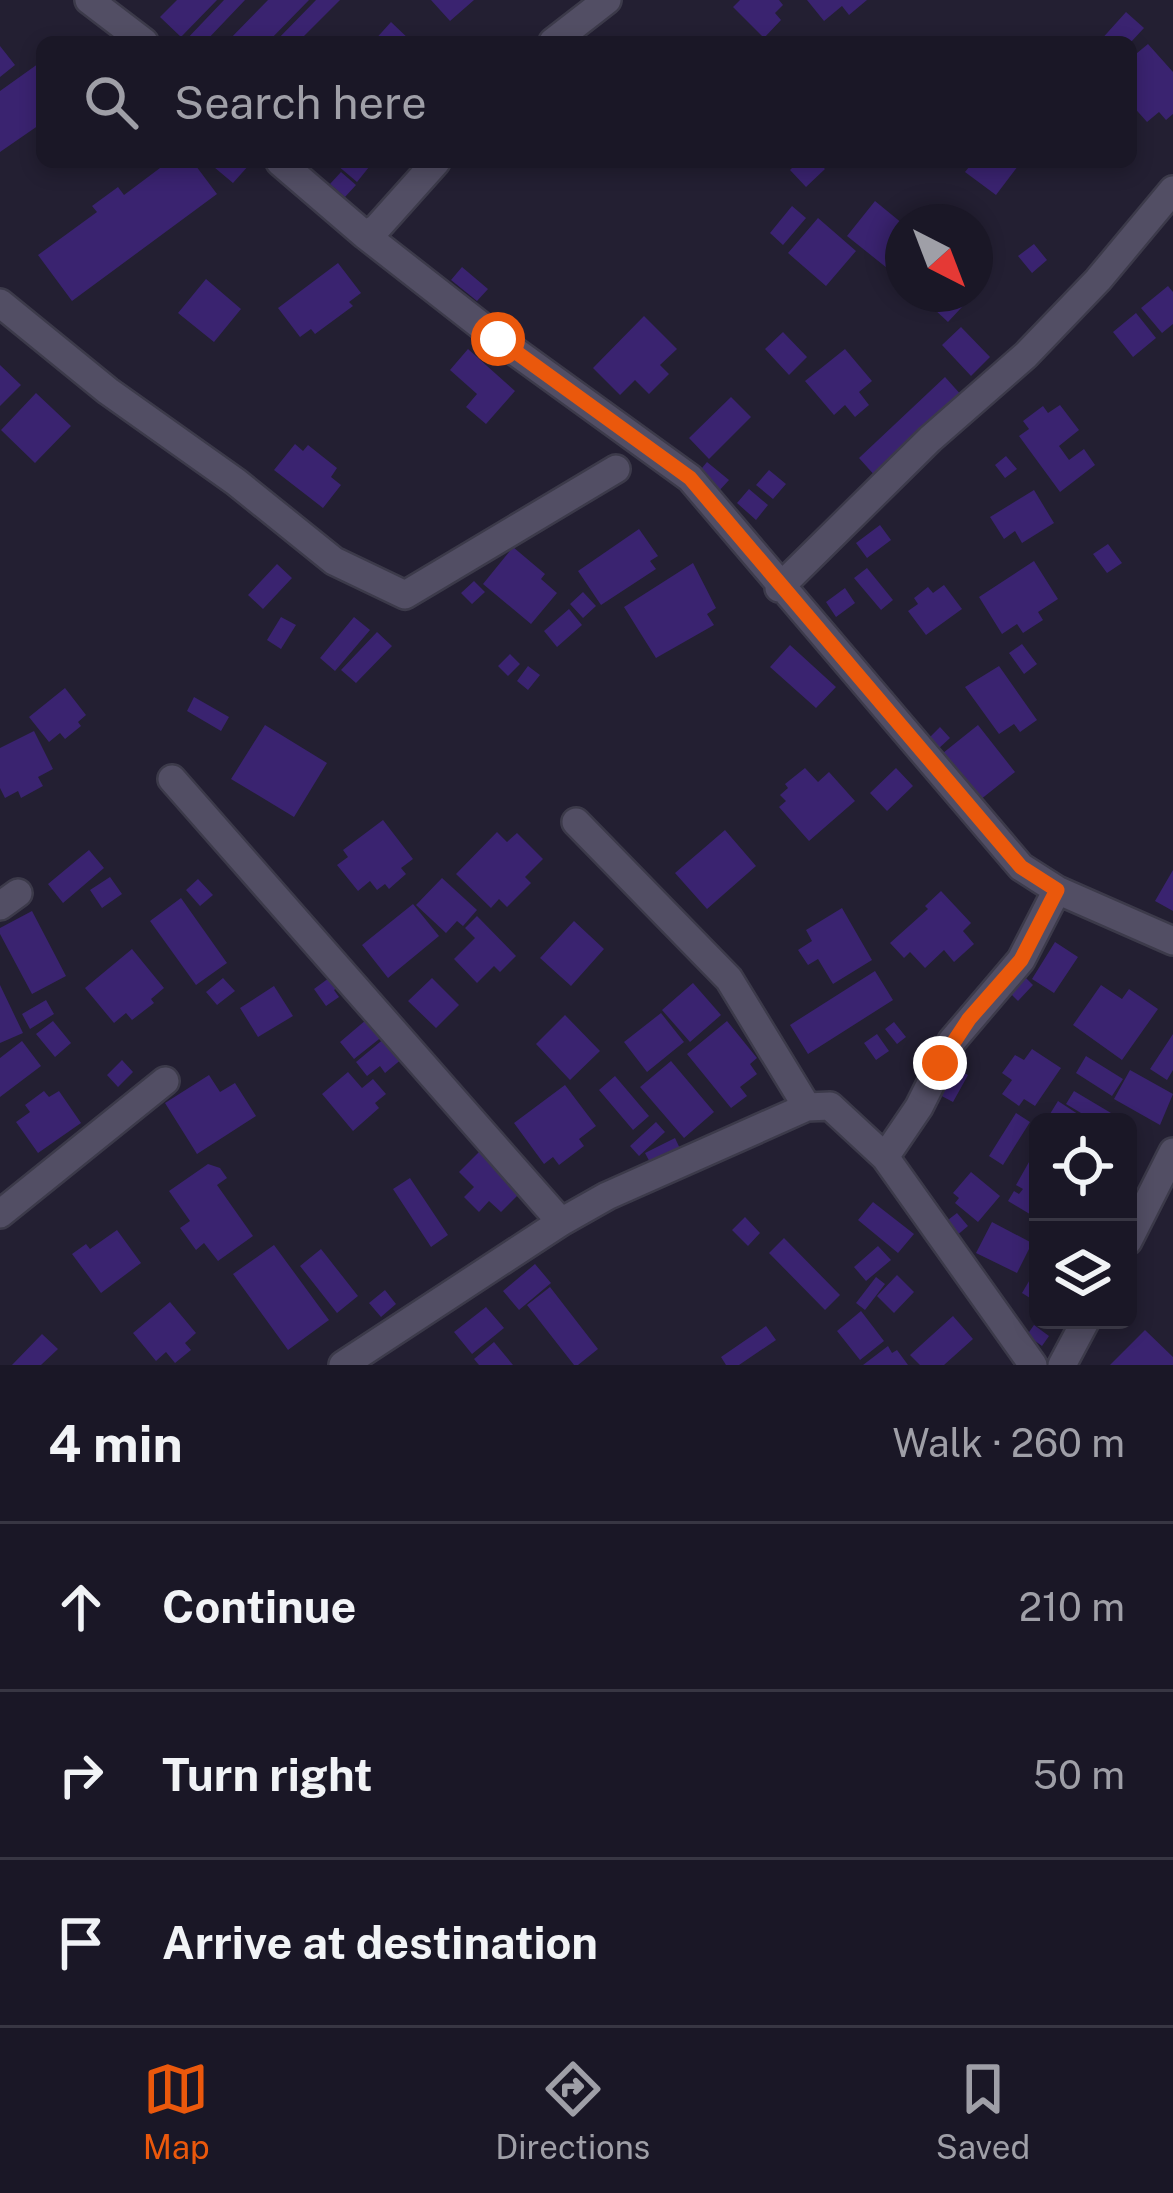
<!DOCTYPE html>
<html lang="en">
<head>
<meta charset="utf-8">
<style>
  body { margin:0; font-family:"Public Sans",sans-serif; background:#272432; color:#f1f3f6 }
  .controls { position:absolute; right:36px; bottom:36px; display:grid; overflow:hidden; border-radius:18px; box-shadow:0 6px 18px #0003 }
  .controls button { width:108px; height:108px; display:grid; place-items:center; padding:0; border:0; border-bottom:3px solid #383643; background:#1a1726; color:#f1f3f6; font:60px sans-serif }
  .compass { position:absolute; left:885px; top:204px; width:108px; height:108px; border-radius:50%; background:#1a1726; box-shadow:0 6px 18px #0003; rotate:138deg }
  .stop { position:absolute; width:36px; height:36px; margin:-27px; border:9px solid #ea580c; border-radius:50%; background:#fff }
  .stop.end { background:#ea580c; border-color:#fff; box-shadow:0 3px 12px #0008 }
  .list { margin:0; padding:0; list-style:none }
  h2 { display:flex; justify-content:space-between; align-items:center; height:156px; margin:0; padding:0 48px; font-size:51px }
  h2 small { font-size:39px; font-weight:400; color:#9f9fa7 }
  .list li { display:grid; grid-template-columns:78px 1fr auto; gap:36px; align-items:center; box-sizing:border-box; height:168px; padding:0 48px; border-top:3px solid #383643 }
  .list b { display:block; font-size:45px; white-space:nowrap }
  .list em { font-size:39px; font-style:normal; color:#9f9fa7 }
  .icon { flex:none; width:66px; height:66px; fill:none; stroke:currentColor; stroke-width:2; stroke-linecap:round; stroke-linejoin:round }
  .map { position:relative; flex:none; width:1173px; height:1365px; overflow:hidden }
  .search { position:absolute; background:#1a1726; box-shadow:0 6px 18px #0003; left:36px; right:36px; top:36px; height:132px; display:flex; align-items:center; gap:30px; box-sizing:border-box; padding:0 42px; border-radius:18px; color:#9f9fa7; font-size:45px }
  .sheet { height:660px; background:#1a1726 }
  nav { display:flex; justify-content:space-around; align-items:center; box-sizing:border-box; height:168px; border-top:3px solid #383643; background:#1a1726; font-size:33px; color:#9f9fa7 }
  nav a { display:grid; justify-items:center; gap:6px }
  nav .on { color:#ea580c }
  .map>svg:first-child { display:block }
</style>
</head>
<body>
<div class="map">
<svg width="1173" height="1365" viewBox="0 0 1173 1365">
  <rect width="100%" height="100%" fill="#231f32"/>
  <!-- building -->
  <path fill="#3a2370" d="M177,0H217L181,37L160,17Z
    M224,0H245L205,42H184Z
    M268,0H309L268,42H227Z
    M316,0H340L298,42H275Z
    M431,0H474L450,21Z
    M740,0H779L783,5L775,13L781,20L764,38L733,7Z
    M807,0H867L849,15L842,6L824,21Z
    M1126,12L1144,28L1131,42H1099Z
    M391,22L412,42H373Z
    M1148,44L1173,72V114L1166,120L1159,112L1147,122L1131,104V58Z
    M0,46L15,65L0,77Z
    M42,61V123L0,152V91Z
    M168,162H193L217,194L72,301L38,255L97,212L92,206L118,187L124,195Z
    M208,162H246L249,165L233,183Z
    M339,162H373L357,182L337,165Z
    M798,162H818L825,169L806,187L790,170Z
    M973,162H1021L996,195L965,172Z
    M341,172L356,185L345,197L330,184Z
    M875,201L903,224V249L887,268L847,236Z
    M792,206L806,218L783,245L770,233Z
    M818,218L856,251L826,286L788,253Z
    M1034,244L1047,260L1032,273L1018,256Z
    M338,263L361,293L349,302L353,306L315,334L311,329L300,337L278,308Z
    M462,267L488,289L477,301L451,280Z
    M206,279L241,309L214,342L178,313Z
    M1168,286L1173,292V324L1162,333L1141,308Z
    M918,294H974L948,322Z
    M1136,313L1156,338L1133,357L1113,332Z
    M644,316L677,349L660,365L669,374L649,394L635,380L620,395L593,368Z
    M961,327L990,357L971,376L942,345Z
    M783,332L807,357L789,375L765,349Z
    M468,349L515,391L486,424L466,407L477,394L450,370Z
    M845,349L872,381L859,392L869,405L855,417L845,405L834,415L805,381Z
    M0,365L21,385L0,406Z
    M945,377L963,397L877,478L859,458Z
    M36,393L71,426L35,463L1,430Z
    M731,397L751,417L709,459L689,438Z
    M1060,405L1079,430L1059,446L1069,460L1084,449L1095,465L1060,492L1019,436L1029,429L1023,421L1043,406L1048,413Z
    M295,444L303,451L308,445L337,468L331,477L341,485L323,508L274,470Z
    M1006,456L1017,469L1005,478L995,465Z
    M707,462L729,480L718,492L697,474Z
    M769,470L786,484L773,499L756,485Z
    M749,489L768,505L756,520L737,503Z
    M1034,490L1054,523L1022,543L1015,531L1004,539L990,517Z
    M880,525L891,540L867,558L856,543Z
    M639,529L658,556L650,561L656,569L601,605L578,571Z
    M1108,544L1122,563L1107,573L1093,554Z
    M513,547L545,574L541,579L557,593L531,624L483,584Z
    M1034,561L1058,599L1038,612L1043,620L1023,633L1017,624L1002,634L979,597Z
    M693,563L716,608L707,614L714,625L656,658L624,607Z
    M277,564L292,578L263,609L248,595Z
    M867,568L893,600L881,610L854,578Z
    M474,581L485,592L472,604L461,593Z
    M944,585L962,609L926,635L908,611L918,604L914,598L928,587L933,593Z
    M845,588L855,603L836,617L826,602Z
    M583,592L596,606L583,618L570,604Z
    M569,609L582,625L557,647L544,631Z
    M281,617L296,625L281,649L267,640Z
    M354,617L370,630L335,671L320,658Z
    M377,632L392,646L356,683L341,670Z
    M1022,644L1037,664L1024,674L1009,653Z
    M790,645L836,687L816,708L770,667Z
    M510,654L520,664L508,676L498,666Z
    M528,666L540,675L528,690L517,681Z
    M999,666L1037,720L1020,732L1014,724L999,734L965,687Z
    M65,688L86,715L78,722L81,726L65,739L60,733L49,742L29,717Z
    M194,697L229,717L221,731L187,711Z
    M265,725L327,763L294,817L231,779Z
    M978,725L1015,772L980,800L943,753Z
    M940,727L950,738L937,750L928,739Z
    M34,731L53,769L38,777L43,786L21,798L18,791L5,798L0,788V748Z
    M805,768L818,782L829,772L855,801L809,841L779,807L786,801L780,795L788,788L785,784Z
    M896,768L913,786L887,811L870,793Z
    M383,820L413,859L401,868L406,874L389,889L385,884L377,890L370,881L358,891L337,865L348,857L343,850Z
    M725,830L756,866L707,909L675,873Z
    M497,832L507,842L517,833L543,859L525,877L531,883L507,907L499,899L491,908L456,874Z
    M89,850L104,868L63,903L48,884Z
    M1173,870V911L1155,901Z
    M110,877L122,894L102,908L90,890Z
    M442,878L477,910L463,926L457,921L446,933L416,905Z
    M198,879L213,895L200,906L186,890Z
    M941,891L971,923L963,931L974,944L954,962L944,950L925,968L910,952L904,958L890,943L928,909L925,906Z
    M181,898L227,963L196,985L150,921Z
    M413,904L439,936L388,978L362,945Z
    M842,908L872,960L833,984L818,959L808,965L798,950L812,941L806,930Z
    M32,911L66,976L32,994L0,934V928Z
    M477,916L516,956L500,972L494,966L477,983L454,959L475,938L465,928Z
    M574,921L604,949L571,986L540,958Z
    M1055,942L1078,957L1054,993L1032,979Z
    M132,949L164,988L151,999L154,1003L132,1020L126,1013L114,1023L85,988Z
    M875,971L893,1000L808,1054L790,1025Z
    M333,975L340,986L334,990L339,997L326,1006L314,989Z
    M1024,976L1033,985L1018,1001L1009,992Z
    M223,978L235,991L217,1005L206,992Z
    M432,978L459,1005L436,1028L408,1001Z
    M693,983L721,1015L690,1042L662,1010Z
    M0,985L23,1033L0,1043Z
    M1101,985L1122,999L1129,989L1158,1009L1122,1060L1073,1025Z
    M274,986L293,1016L258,1037L240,1008Z
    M46,1000L54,1014L30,1029L22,1014Z
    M661,1013L684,1042L647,1072L624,1042Z
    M373,1014L388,1032L354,1059L340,1042Z
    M565,1015L600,1051L570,1080L536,1044Z
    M53,1021L71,1043L55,1057L36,1034Z
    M727,1021L757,1058L750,1064L757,1074L740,1087L747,1096L731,1108L687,1054Z
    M894,1022L906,1037L897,1044L885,1029Z
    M392,1032L409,1053L385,1073L380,1066L367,1076L356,1062Z
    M877,1034L889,1051L876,1060L864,1043Z
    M1173,1034V1070L1167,1080L1150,1069Z
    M22,1041L41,1066L0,1097V1058Z
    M1032,1049L1061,1068L1035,1106L1024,1099L1019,1106L1002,1094L1012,1080L1002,1073L1015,1055L1024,1060Z
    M1086,1056L1123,1079L1112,1096L1076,1073Z
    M122,1060L133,1072L118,1087L107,1075Z
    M671,1061L714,1112L684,1138L640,1087Z
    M952,1066L968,1075L953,1102L936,1093Z
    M1130,1070L1173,1094L1160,1125L1114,1099Z
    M348,1072L362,1088L373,1079L386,1094L375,1103L379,1108L353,1131L322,1094Z
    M209,1075L220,1092L235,1083L256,1116L197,1154L165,1103Z
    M615,1076L649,1116L633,1130L599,1090Z
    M565,1085L596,1126L579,1139L584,1146L559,1165L553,1157L544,1164L514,1123Z
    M44,1091L49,1097L59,1091L81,1123L38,1153L16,1122L30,1112L25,1105Z
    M1074,1091L1111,1113L1106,1122H1096L1066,1104Z
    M1058,1101L1090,1122H1045Z
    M1016,1113L1030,1122L1003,1165L989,1156Z
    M656,1122L665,1132L639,1156L630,1146Z
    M675,1138L683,1155L654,1170L645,1153Z
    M487,1144L524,1189L501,1212L489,1201L479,1212L464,1197L474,1187L459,1172Z
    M1029,1162L1038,1167V1219L1008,1201L1014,1191L1019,1194L1023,1189L1016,1185Z
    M208,1164L220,1168L227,1178L217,1185L253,1236L218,1261L204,1243L196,1250L180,1228L190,1221L169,1191Z
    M971,1172L1000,1196L978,1222L955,1203L959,1198L953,1193Z
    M410,1178L448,1235L431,1247L393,1189Z
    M873,1202L914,1234L898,1253L858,1220Z
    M957,1213L968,1226L955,1237L944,1223Z
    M745,1217L760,1233L748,1246L732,1230Z
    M992,1222L1032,1243L1017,1273L976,1253Z
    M117,1230L141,1263L101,1293L72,1254L86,1244L90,1249Z
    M784,1238L840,1295L825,1310L769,1253Z
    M274,1245L329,1320L288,1350L233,1274Z
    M878,1246L891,1260L866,1281L854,1267Z
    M321,1249L358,1296L337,1313L300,1266Z
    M535,1264L551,1283L519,1310L503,1291Z
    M1038,1266V1303L1022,1293Z
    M897,1275L914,1292L894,1313L877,1296Z
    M876,1277L885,1284L865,1310L856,1303Z
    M550,1287L598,1349L578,1365H574L527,1305Z
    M385,1290L396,1304L381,1317L369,1303Z
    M170,1302L196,1333L185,1343L191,1350L175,1363L166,1352L156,1361L133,1333Z
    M486,1307L504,1328L472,1354L454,1332Z
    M861,1311L884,1341L860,1360L837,1331Z
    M953,1316L973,1339L944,1365H920L910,1355Z
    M1034,1325L1049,1336L1042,1346L1027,1335Z
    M766,1326L776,1340L739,1365H726L721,1357Z
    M1145,1330L1173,1357V1365H1110Z
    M42,1334L58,1349L41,1365H12Z
    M494,1342L513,1365H479L474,1359Z
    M888,1346L892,1353L897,1350L908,1365H863Z"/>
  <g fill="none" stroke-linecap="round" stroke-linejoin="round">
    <!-- street casing -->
    <g stroke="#3c3a4a" stroke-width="32">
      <path id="street" d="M89,0L144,42
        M553,42L607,0
        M280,162L365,235L498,339L690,478L1021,867L1057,890L1173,941
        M365,235L377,228L436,162
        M0,303L108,391L236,482L334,561L405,595L616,469
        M779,588L930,439L1026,355L1098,280L1173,190
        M172,779L561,1222
        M576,822L729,979L807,1107
        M0,906L18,893
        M885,1157L919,1107L952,1041L1021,960L1057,890
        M0,1214L165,1081
        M1128,1241L1173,1152
        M343,1365L561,1222L607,1196L807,1107L830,1106L885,1157L1033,1365
        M1062,1365L1086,1320"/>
    </g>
    <!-- street -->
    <use href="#street" stroke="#524e64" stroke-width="27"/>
  </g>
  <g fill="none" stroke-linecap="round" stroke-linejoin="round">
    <!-- route -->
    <path stroke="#ea580c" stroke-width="15" d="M498,339L690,478L1021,867L1057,890L1021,960L969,1019L940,1063"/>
  </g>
</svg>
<div class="controls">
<button><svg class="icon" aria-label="locate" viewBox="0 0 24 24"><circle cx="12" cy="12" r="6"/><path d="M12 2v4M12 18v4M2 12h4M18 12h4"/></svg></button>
<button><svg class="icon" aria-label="layers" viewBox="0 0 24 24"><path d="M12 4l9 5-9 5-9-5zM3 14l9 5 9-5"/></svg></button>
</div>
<svg class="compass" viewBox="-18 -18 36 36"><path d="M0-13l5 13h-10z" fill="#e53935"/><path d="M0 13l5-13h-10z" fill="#9f9fa7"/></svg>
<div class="stop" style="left:498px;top:339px"></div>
<div class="stop end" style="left:940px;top:1063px"></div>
<div class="search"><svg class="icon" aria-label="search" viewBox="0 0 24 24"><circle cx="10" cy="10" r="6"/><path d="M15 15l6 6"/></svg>Search here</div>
</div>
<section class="sheet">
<h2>4 min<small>Walk · 260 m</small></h2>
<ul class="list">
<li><svg class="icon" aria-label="ahead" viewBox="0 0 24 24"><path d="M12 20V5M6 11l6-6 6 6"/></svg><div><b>Continue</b></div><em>210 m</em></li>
<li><svg class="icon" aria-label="right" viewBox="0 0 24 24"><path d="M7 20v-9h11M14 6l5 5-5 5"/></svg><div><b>Turn right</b></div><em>50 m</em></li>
<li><svg class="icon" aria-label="arrive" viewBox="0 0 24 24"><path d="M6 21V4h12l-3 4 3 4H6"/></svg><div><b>Arrive at destination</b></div></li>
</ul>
</section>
<nav>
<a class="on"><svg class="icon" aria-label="map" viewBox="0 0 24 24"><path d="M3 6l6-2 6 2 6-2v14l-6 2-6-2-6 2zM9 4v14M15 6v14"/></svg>Map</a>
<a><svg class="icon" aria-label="directions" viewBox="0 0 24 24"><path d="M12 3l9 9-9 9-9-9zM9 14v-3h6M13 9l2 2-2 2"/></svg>Directions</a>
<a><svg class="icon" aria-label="saved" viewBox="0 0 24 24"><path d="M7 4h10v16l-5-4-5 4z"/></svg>Saved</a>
</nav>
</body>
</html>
